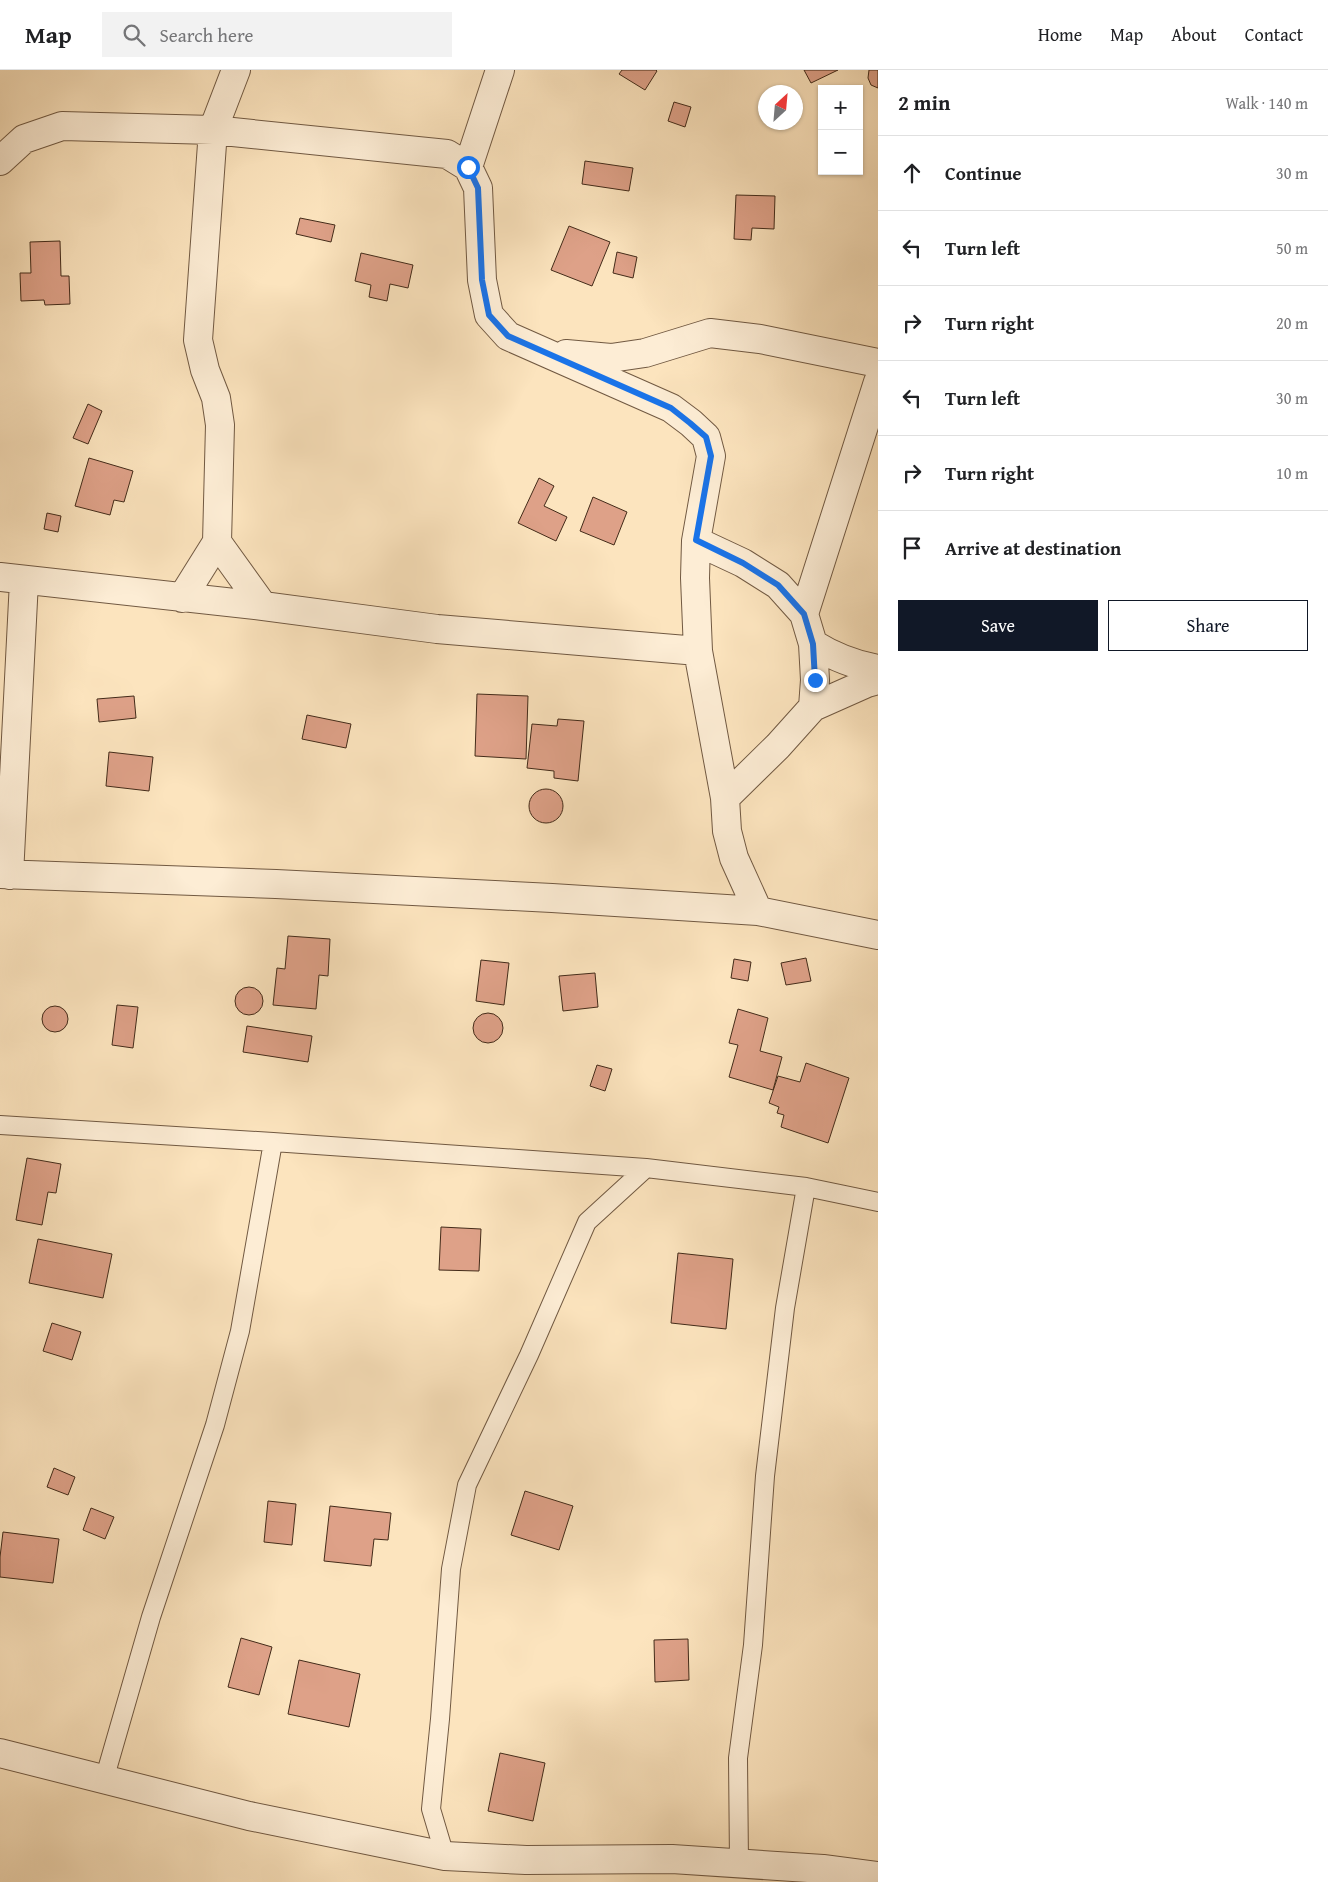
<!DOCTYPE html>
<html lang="en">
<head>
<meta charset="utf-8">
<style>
  body { margin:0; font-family:"Gentium Book Plus",serif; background:#f2f2f2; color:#202124 }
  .controls { position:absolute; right:15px; top:15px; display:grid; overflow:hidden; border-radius:0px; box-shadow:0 1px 4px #0004 }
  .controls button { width:45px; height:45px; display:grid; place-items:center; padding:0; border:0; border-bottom:1px solid #e0e0e0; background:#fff; color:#202124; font:25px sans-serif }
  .compass { position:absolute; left:758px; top:15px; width:45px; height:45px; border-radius:50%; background:#fff; box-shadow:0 1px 4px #0004; rotate:26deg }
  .stop { position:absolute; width:15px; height:15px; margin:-11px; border:4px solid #1a73e8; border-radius:50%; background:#fff }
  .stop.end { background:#1a73e8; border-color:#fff; box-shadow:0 1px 5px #0008 }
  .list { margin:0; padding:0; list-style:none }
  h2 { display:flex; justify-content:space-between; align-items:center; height:65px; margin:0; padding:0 20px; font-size:21px }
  h2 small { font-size:16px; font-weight:400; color:#757577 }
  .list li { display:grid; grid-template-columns:32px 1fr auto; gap:15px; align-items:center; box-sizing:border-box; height:75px; padding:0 20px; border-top:1px solid #e0e0e0 }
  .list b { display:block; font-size:19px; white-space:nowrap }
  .list em { font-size:16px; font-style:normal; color:#757577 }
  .actions { display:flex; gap:10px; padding:15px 20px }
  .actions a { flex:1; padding:11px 0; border:1px solid #111827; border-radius:0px; text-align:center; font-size:18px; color:#111827 }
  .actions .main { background:#111827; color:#fff }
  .icon { flex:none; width:28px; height:28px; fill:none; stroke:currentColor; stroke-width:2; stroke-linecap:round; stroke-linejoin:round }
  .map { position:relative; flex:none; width:878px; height:1812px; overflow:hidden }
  header { display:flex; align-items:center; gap:30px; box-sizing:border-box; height:70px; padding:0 25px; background:#fff; border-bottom:1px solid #e0e0e0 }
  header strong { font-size:24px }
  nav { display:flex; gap:28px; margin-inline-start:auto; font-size:18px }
  .search { width:350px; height:45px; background:#f2f2f2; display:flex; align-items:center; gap:12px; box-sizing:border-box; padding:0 18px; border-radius:0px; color:#757577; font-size:19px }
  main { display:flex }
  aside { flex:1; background:#fff }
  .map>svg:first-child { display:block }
</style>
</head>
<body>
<header>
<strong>Map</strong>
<div class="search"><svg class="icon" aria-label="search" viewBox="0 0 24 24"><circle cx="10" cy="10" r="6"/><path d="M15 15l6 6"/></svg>Search here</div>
<nav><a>Home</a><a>Map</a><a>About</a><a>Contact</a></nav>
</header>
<main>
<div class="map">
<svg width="878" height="1812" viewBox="0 0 878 1812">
  <rect width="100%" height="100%" fill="#fce4be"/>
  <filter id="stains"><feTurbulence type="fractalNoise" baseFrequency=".004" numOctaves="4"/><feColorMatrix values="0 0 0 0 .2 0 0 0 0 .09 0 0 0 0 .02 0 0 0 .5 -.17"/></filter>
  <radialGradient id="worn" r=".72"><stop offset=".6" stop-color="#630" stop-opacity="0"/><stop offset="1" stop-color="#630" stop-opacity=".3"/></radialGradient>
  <!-- building -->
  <path fill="#dea188" stroke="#432b19" d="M622,0H656L657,1L645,20L619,4Z
    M804,0H838L811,13Z
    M869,0H878V18L871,15L868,8Z
    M674,32L691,37L685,57L668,51Z
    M585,91L633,98L629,121L582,114Z
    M736,125L775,126L774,159L752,158L751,170L734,169Z
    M300,148L335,155L331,172L296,164Z
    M569,156L610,172L592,216L551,200Z
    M60,171L61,206H69L70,234L45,235L44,230L21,231L20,203H31L30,172Z
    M617,182L637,187L633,208L613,203Z
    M361,183L413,195L408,218L390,214L387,231L369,227L371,215L355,211Z
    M88,334L102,341L88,374L73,368Z
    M89,388L133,401L124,432L114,430L110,445L75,436Z
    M539,408L554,416L544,436L567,447L556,471L518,453Z
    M593,427L627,442L614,475L580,461Z
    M47,443L61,446L58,462L44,459Z
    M477,624L528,626L526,689L475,686Z
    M134,626L136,648L99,652L97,629Z
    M307,645L351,654L346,678L302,669Z
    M558,649L584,651L578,711L554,708V701L527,698L532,654L557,656Z
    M109,682L153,687L149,721L106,716Z
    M529 736a17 17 0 1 1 34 0a17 17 0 1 1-34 0Z
    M288,866L330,869L328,906L319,905L316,939L273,935L277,898L285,899Z
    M806,888L811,911L786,915L781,893Z
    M734,889L751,892L748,911L731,908Z
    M481,890L509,893L504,935L476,931Z
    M595,903L598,937L563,941L559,906Z
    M235 931a14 14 0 1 1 28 0a14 14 0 1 1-28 0Z
    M117,935L138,937L133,978L112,975Z
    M42 949a13 13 0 1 1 26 0a13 13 0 1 1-26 0Z
    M738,939L768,948L760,981L782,987L773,1020L729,1007L738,975L729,973Z
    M473 958a15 15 0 1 1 30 0a15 15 0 1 1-30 0Z
    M247,956L312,966L308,992L243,982Z
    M806,993L849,1008L828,1073L781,1057L784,1045L777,1043L779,1037L769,1033L778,1006L800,1012Z
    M597,995L612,999L605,1021L590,1016Z
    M27,1088L61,1094L56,1123L48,1122L42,1155L16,1150Z
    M441,1157L481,1159L479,1201L439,1200Z
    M38,1169L112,1184L103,1228L29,1213Z
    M678,1183L733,1189L726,1259L671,1253Z
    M52,1253L81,1262L72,1290L43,1281Z
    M54,1398L75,1407L68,1425L47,1417Z
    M525,1421L573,1436L559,1480L511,1465Z
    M268,1431L296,1434L292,1475L264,1472Z
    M330,1436L391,1443L388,1470L374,1469L371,1496L324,1491Z
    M91,1438L114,1447L105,1469L83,1460Z
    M3,1462L59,1469L53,1513L0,1507V1487Z
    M241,1568L272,1577L259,1625L228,1617Z
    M688,1569L689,1610L655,1612L654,1570Z
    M299,1590L360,1604L349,1657L288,1644Z
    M500,1683L545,1693L533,1751L488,1741Z"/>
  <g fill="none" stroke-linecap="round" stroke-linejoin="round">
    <!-- lane casing -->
    <g stroke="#715942" stroke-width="20">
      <path id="lane" d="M0,1055L273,1072L646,1098L806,1117L878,1132
        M104,1710L151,1547L215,1355L240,1261L273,1072
        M445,1786L431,1739L440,1649L451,1499L467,1415L529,1285L587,1152L646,1098
        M739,1793L738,1688L753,1575L765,1406L785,1238L806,1117"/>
    </g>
    <!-- street casing -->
    <g stroke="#715942" stroke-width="30">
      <path id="street" d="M0,91L24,69L62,56L213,60L447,84L468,97L478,118L482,210L489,245L508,266L671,338L691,353L706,367L711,386L696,471L695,508L698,581L725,728L727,761L734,788L758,841
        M468,97L500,0
        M566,284L611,288L645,283L710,263L760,269L878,293
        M696,471L743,493L778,515L804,544L813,574L815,610L813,637
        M217,472L263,536
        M0,507L263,536L437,559L698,581
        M182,528L217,472L220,355L216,328L205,300L198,270L213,60L236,0
        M804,544L878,312
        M813,574C834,587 854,595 878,599
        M725,728L778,676L813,637L867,613L878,610
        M0,804L276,814L552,828L758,841L878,865
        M9,805L24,511
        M0,1683L249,1746L445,1786L526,1790L672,1789L823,1799L878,1806"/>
    </g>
    <!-- lane -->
    <use href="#lane" stroke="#fdedd5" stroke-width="18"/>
    <!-- street -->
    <use href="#street" stroke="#fdedd5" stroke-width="28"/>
  </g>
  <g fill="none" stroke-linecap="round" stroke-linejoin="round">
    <!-- route -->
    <path stroke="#1a73e8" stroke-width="6" d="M468,97L478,118L482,210L489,245L508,266L671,338L690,353L706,367L711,386L696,470L743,493L778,515L804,544L813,574L815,610"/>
  </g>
  <rect width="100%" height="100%" filter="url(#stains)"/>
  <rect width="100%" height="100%" fill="url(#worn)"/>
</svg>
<div class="controls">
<button>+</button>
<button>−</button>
</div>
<svg class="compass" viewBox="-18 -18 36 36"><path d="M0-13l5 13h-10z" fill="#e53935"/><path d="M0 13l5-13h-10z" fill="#757577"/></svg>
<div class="stop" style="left:468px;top:97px"></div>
<div class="stop end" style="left:815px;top:610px"></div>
</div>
<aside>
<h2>2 min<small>Walk · 140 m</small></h2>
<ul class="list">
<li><svg class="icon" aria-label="ahead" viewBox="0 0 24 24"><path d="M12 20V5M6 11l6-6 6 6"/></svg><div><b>Continue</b></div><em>30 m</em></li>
<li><svg class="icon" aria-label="left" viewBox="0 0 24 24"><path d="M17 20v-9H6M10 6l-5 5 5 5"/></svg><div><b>Turn left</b></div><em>50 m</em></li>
<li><svg class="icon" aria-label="right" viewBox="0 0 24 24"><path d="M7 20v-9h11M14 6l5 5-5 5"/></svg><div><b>Turn right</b></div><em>20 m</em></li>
<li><svg class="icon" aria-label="left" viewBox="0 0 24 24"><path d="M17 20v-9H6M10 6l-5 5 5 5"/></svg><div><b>Turn left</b></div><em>30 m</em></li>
<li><svg class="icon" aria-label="right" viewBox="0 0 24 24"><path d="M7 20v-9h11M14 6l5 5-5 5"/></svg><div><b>Turn right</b></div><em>10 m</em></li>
<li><svg class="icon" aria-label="arrive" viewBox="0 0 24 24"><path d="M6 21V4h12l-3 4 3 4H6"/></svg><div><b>Arrive at destination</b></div></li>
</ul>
<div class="actions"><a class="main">Save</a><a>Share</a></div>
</aside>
</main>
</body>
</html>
